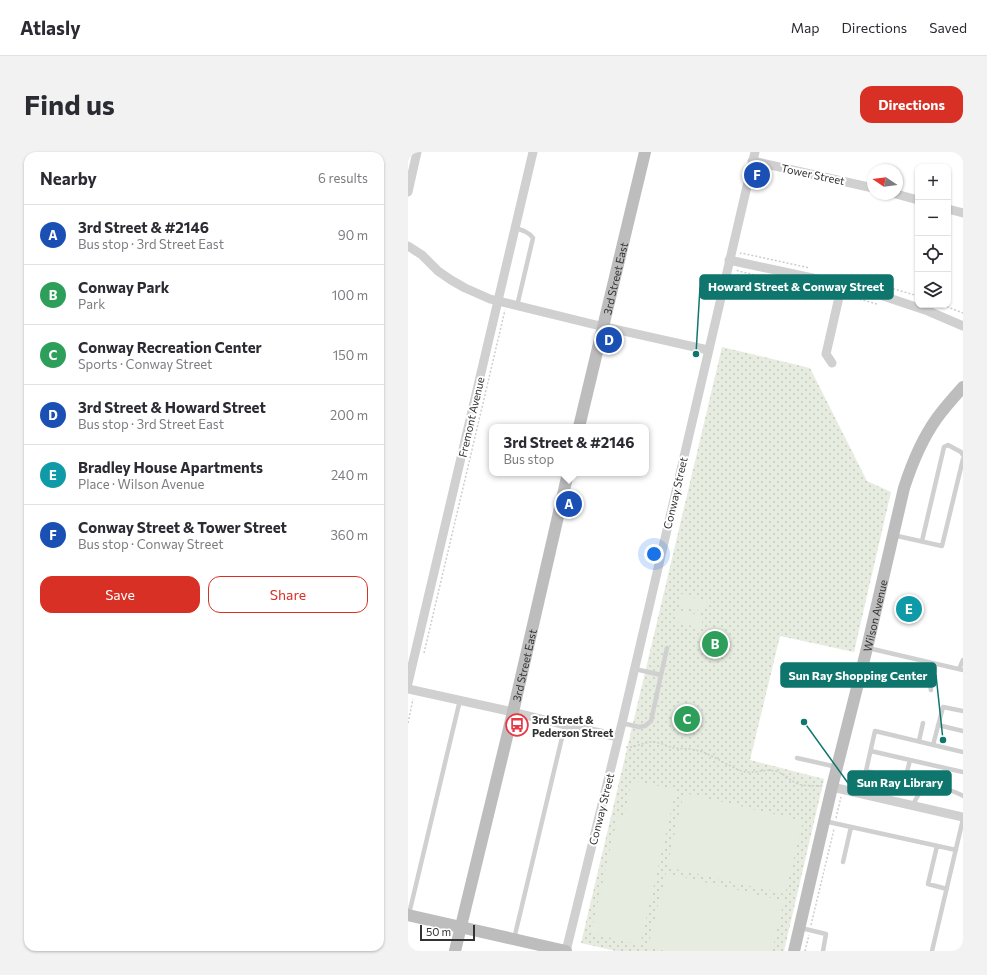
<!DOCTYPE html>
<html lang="en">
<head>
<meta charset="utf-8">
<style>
  body { margin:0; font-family:Commissioner,sans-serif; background:#f2f2f3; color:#2b2b33 }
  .controls { position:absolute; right:12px; top:12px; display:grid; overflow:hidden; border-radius:8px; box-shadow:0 1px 3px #0004 }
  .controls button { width:36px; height:36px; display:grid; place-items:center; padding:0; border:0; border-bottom:1px solid #e1e1e2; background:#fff; color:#2b2b33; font:20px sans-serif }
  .compass { position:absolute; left:459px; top:12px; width:36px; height:36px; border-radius:50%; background:#fff; box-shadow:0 1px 3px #0004; rotate:283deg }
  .scale { position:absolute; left:12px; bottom:10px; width:55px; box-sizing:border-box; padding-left:4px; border:2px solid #333; border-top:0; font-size:11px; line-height:14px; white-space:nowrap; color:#333; -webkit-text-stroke:3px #fff; paint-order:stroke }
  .you { position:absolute; left:246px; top:402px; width:14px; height:14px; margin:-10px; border:3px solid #fff; border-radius:50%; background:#1a73e8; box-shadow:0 0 0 6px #1a73e833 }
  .badge { display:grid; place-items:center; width:26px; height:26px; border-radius:50%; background:#d93025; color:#fff; font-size:13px; font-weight:700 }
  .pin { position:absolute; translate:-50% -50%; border:2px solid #fff; box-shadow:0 1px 4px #0006 }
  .popup { position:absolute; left:81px; top:272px; width:160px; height:52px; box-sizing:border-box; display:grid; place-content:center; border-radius:8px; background:#fff; filter:drop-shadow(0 1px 3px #0005); font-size:13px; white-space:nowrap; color:#7c7c81 }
  .popup b { font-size:15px; color:#2b2b33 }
  .popup::after { content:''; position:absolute; left:50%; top:100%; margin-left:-8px; border:8px solid transparent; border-top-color:#fff }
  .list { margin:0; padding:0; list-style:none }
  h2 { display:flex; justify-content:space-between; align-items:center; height:52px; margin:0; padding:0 16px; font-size:17px }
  h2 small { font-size:13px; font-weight:400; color:#7c7c81 }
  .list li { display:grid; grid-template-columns:26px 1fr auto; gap:12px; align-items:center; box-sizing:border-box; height:60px; padding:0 16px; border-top:1px solid #e1e1e2 }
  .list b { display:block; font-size:15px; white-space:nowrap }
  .list p { margin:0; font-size:13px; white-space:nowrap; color:#7c7c81 }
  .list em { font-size:13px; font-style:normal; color:#7c7c81 }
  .actions { display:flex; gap:8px; padding:12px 16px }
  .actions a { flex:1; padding:9px 0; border:1px solid #d93025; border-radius:12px; text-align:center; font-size:14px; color:#d93025 }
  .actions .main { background:#d93025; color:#fff }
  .icon { flex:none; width:22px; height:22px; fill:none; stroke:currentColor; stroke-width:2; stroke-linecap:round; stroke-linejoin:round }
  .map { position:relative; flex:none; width:555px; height:799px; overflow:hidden; border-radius:12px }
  header { display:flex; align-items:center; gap:24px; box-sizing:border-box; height:56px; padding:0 20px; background:#fff; border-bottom:1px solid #e1e1e2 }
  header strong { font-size:19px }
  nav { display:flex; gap:22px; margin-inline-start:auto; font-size:14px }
  .intro { display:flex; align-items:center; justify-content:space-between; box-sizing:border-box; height:96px; padding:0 24px }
  h1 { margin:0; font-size:28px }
  .button { padding:10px 18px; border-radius:12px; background:#d93025; color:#fff; font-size:14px; font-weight:700 }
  main { display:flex; gap:24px; padding:0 24px }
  aside { flex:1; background:#fff; border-radius:12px; box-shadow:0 1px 3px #0004 }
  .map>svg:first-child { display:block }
</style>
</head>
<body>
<header>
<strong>Atlasly</strong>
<nav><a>Map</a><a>Directions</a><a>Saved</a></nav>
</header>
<div class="intro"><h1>Find us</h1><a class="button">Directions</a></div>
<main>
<aside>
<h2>Nearby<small>6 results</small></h2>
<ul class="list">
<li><span class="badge" style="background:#1a4fb4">A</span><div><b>3rd Street &amp; #2146</b><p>Bus stop · 3rd Street East</p></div><em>90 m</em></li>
<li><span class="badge" style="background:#2e9e5b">B</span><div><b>Conway Park</b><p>Park</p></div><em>100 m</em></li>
<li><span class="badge" style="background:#2e9e5b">C</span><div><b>Conway Recreation Center</b><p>Sports · Conway Street</p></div><em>150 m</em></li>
<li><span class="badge" style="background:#1a4fb4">D</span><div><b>3rd Street &amp; Howard Street</b><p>Bus stop · 3rd Street East</p></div><em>200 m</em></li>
<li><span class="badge" style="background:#0f9aa8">E</span><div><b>Bradley House Apartments</b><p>Place · Wilson Avenue</p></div><em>240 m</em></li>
<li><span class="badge" style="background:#1a4fb4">F</span><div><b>Conway Street &amp; Tower Street</b><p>Bus stop · Conway Street</p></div><em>360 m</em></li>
</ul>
<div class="actions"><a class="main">Save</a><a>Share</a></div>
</aside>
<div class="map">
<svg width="555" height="799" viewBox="0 0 555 799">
  <defs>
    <pattern id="green-dots" width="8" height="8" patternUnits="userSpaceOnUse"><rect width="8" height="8" fill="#e6ecdf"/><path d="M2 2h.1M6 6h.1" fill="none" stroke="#c6cbc0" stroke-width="1.8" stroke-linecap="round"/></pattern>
  </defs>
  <rect width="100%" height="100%" fill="#fff"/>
  <!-- green -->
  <path fill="url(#green-dots)" d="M314,195L402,216L459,329L483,340L446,500L372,484L342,608L416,627L376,799H208L173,791Z"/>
  <!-- pitch -->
  <path fill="#e6ecdf" d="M273,442L299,449L296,460L271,454Z
    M270,458L295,464L293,476L267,470Z
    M224,628L268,638L232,793L183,781L210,663L216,664Z
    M276,641L395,669L377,742L259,715Z
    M258,721L376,749L364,799H257L240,795Z"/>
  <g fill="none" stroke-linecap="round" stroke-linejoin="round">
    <!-- path -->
    <path stroke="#cdcdcd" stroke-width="1.5" stroke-dasharray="2 2" stroke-linecap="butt" d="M332,102L333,101L402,116
      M329,118L330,119L422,140L423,139
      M462,130L510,144
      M440,144L469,152
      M535,153L555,161
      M16,501L97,158
      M0,571L5,547
      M218,595C227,596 234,591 242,590C250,589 258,594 266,596C273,597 280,596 287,598C303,601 316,612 331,618C345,624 354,616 367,619C376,621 381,628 388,631C397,635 407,633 416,634
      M428,666L433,645
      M403,773L426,677
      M397,799L401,783"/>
    <!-- lane -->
    <path stroke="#d0d0d0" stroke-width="4.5" d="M107,76C114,78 121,80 125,86L109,154
      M485,383L534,394L555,307
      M514,389L536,295L540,293L553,300L555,303
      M460,496L555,518
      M456,513L464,514L515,528C520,530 522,533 523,538
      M551,517L555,508
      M253,523L259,496
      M214,571L231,575L237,574L243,569L253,523L227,517
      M530,573L555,579
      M511,589L515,571
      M525,593L535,555L555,559
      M463,599L502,608
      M389,606L429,615
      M458,619L497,628L502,608L555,620
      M453,641L467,579L555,600
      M505,653C513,635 518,633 537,637C544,639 549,640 555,644
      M416,669L548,698
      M529,694L520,732L539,737
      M435,710L443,675
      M1,762L52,548
      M393,776L418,782L415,799
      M106,787L157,573
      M524,799L555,667"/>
    <!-- street -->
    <path stroke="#d0d0d0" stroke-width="9" d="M344,9L465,36
      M0,40L9,0
      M488,42L510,48
      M540,57L555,61
      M0,94L14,103L30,119L43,128L57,136L82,147L184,172L300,198
      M321,108L451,136L520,159L555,174
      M424,211L418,202L434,132
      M0,531L125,0
      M0,537L105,560L157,573L210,585
      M424,635L555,665
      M158,799L214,571L347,0"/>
    <!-- secondary -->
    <g stroke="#bdbdbd" stroke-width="12">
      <path id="s1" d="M171,275L237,0"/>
      <path d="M0,763L158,799"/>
      <path id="s2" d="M47,799L105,560L160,321"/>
      <path id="s3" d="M386,799L424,635L459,496L496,336C504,311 514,287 529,266C537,255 546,245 555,235"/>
    </g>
  </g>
  <!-- icons -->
  <defs>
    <g id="bus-ring" transform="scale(1.15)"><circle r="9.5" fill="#fff" stroke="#e63946" stroke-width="1.5"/><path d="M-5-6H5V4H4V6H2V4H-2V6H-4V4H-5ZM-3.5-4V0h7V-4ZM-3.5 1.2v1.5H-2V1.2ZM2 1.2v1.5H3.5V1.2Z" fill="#e63946"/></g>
  </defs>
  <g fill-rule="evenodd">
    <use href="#bus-ring" x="109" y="573"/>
  </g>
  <g text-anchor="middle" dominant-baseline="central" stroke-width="4" stroke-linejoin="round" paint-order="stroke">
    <!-- street labels -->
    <g font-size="11" fill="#333" stroke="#fff">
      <text transform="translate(405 22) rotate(12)">Tower Street</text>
      <text stroke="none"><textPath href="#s1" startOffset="153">3rd Street East</textPath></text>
      <text transform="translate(63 265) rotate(-77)">Fremont Avenue</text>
      <text transform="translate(267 341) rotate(-77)">Conway Street</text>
      <text stroke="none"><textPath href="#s3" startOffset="345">Wilson Avenue</textPath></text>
      <text stroke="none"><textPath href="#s2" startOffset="294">3rd Street East</textPath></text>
      <text transform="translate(193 657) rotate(-76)">Conway Street</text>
    </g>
    <!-- poi labels -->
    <g font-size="11" font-weight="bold" fill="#333" stroke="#fff" text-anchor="start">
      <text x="124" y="567">3rd Street &amp;<tspan x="124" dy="13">Pederson Street</tspan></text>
    </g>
  </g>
  <!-- callouts -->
  <path fill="none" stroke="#0f766e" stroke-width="1.5" d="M288 202L292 135M535 588L528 523M396 570L440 631"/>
  <g fill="#0f766e" stroke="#fff" stroke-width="1.5">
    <circle cx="288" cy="202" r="4"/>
    <circle cx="535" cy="588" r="4"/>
    <circle cx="396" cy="570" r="4"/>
  </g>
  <g fill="#0f766e" stroke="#0f766e" stroke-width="1.5">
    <rect x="292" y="123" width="193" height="24" rx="4"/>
    <rect x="373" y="511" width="155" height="24" rx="4"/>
    <rect x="440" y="619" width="103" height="24" rx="4"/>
  </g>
  <g font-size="12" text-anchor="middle" font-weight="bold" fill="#fff">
    <text x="388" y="139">Howard Street &amp; Conway Street</text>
    <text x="450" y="528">Sun Ray Shopping Center</text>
    <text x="492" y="635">Sun Ray Library</text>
  </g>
</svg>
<div class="controls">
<button>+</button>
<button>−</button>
<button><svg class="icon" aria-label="locate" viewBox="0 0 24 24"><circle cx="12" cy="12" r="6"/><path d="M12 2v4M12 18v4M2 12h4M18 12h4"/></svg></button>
<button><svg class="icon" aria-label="layers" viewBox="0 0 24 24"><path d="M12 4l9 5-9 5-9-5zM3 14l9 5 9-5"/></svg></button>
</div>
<svg class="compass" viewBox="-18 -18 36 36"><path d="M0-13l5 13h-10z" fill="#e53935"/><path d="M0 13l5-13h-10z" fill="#7c7c81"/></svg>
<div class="scale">50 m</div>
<div class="you"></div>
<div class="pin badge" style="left:161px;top:352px;background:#1a4fb4">A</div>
<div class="popup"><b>3rd Street &amp; #2146</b>Bus stop</div>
<div class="pin badge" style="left:307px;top:492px;background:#2e9e5b">B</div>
<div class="pin badge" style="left:279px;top:567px;background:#2e9e5b">C</div>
<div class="pin badge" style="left:201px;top:188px;background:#1a4fb4">D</div>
<div class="pin badge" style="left:501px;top:457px;background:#0f9aa8">E</div>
<div class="pin badge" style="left:349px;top:23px;background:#1a4fb4">F</div>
</div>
</main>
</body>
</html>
